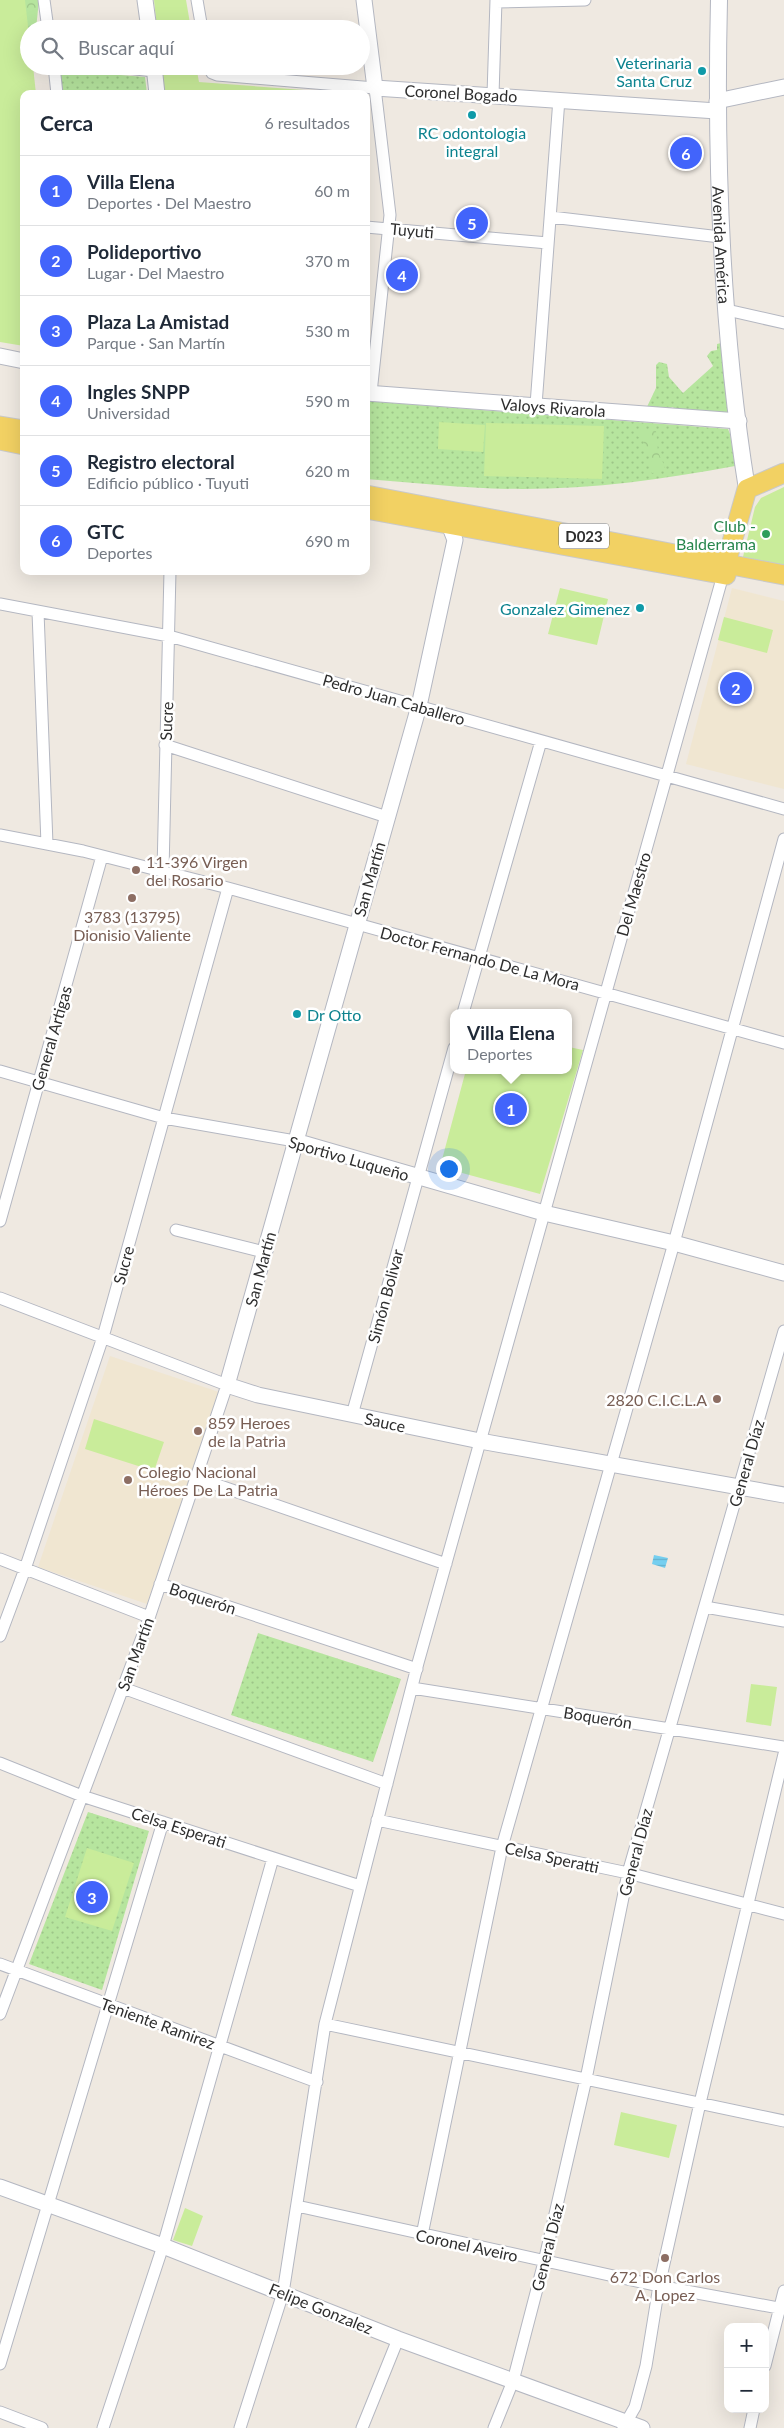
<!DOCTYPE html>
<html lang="es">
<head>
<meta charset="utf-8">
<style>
  body { margin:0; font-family:Lato,sans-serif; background:#f2f2f3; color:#1f2937 }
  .controls { position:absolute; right:15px; bottom:15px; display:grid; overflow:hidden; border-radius:10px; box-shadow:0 5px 20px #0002 }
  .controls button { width:45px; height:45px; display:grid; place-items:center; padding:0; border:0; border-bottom:1px solid #e0e1e3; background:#fff; color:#1f2937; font:25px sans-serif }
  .you { position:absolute; left:448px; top:1168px; width:18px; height:18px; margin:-12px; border:4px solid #fff; border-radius:50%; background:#1a73e8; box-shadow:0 0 0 8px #1a73e833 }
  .badge { display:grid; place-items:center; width:32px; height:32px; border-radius:50%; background:#4264fb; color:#fff; font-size:16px; font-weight:700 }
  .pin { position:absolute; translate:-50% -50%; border:2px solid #fff; box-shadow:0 1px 5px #0006 }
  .popup { position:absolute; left:450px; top:1009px; width:122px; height:65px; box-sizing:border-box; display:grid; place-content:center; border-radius:10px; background:#fff; filter:drop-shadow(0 1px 4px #0005); font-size:16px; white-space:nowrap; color:#747a83 }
  .popup b { font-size:19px; color:#1f2937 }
  .popup::after { content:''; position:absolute; left:50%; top:100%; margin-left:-10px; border:10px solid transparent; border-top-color:#fff }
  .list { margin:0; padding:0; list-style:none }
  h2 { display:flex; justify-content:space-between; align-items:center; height:65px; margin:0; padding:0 20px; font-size:21px }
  h2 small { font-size:16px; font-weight:400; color:#747a83 }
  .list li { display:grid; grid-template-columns:32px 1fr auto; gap:15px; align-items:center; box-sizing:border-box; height:70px; padding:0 20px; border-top:1px solid #e0e1e3 }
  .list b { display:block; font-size:19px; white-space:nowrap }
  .list p { margin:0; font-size:16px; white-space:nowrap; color:#747a83 }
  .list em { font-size:16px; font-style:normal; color:#747a83 }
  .icon { flex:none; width:28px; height:28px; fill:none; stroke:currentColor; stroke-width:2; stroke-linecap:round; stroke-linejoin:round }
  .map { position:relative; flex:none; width:784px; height:2428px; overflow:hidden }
  .search { position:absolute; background:#fff; box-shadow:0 5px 20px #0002; left:20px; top:20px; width:350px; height:55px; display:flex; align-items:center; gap:12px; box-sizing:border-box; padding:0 18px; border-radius:28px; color:#747a83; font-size:19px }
  .panel { position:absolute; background:#fff; box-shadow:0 5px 20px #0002; left:20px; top:90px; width:350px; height:485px; border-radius:10px }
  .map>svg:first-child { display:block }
</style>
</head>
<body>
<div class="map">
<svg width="784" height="2428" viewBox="0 0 784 2428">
  <defs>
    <pattern id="green-dots" width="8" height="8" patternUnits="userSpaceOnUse" patternTransform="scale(1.25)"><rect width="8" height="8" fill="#b6e59e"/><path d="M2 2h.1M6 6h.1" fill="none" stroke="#9dc588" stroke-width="1.8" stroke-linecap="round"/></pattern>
    <pattern id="forest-crowns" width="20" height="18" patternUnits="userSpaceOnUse" patternTransform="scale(1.25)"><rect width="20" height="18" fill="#b6e59e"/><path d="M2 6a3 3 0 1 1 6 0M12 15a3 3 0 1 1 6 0" fill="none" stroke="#9dc588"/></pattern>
    <pattern id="water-rules" width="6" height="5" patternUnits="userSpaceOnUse" patternTransform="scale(1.25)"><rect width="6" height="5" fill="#75cff0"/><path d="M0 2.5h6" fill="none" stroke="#66b2ce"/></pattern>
  </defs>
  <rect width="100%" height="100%" fill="#efe9e1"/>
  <!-- education -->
  <path fill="#f0e6d1" d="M732,588L784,601V789L686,764Z
    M110,1356L219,1392L147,1604L38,1567Z"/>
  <!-- green -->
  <path fill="url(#green-dots)" d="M59,70L145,77L147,94H63Z
    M721,343L732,416L675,410L673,407L657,412L645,411L656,388V365L659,362L667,364L669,377L683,393L713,366L707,356L711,351L717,350V344Z
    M366,401L728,429L730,434L735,466C665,479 594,489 522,489C470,489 418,483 366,479Z
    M258,1633L401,1679L373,1762L231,1715Z
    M88,1812L149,1831L102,1990L29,1964Z"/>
  <!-- forest -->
  <path fill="url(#forest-crowns)" d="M0,0H39L36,29H29V41Z
    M641,430L656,431L658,452L665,467L660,472L652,473L649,470L652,458L647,452L643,440L636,435L637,431Z"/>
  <!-- pitch -->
  <path fill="#c9ec9a" d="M0,0H25L29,35V66H33L36,94H24V346L0,342Z
    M154,0H186L191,29H157Z
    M161,66H196L199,82L317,91V94H164Z
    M439,422L485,425L483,452L438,449Z
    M486,423L604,426L602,479L484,476Z
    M784,487V571L742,561L755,507L761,498Z
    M560,588L608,599L597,645L548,634Z
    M724,617L773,630L767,653L718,640Z
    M569,1047L583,1050L540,1194L440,1167L466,1070H568Z
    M94,1419L164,1442L154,1471L85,1449Z
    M751,1684L777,1687L771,1726L746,1722Z
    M87,1848L134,1863L112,1931L65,1917Z
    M621,2112L677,2125L669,2158L614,2145Z
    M185,2208L203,2216L192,2246L173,2240Z"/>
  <!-- water -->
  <path fill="url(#water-rules)" d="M654,1555L668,1558L665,1568L652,1564Z"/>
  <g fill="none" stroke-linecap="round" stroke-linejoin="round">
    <!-- minor casing -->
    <g stroke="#b4b7c1" stroke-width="13">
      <path id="minor" d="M44,0L48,29
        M197,0L202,29
        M496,2L585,0
        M54,66L57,94
        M108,66L154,71
        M208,66L212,73L217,75L375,88L390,215L371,393
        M493,95L496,0
        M551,217L720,237
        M366,227L548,243
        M727,310L784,323
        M536,405L559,99
        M0,604L169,636L784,809
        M38,612L47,844
        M165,745L387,817
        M0,835L83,851L228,888L784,1043
        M163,871L170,571
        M463,1013L541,741
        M0,1071L164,1118L295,1141
        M0,1221L102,856
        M176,1230L264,1252
        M0,1298L227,1385L147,1624L0,2014
        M352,1415L454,1048
        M197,1478L446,1564
        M0,1559L149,1617
        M160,1584L417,1669
        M705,1607L784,1621
        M0,1636L25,1569L103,1337L228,888
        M123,1688L387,1784
        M412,1688L784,1747
        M0,1763L82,1796L360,1886
        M377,1820L628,1873L784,1914
        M0,1964L317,2082
        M325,2024L784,2121
        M297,2206L659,2286L784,2309
        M422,2235L502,1847L674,1243L784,839
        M0,2364L163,1822
        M765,2366L784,2291
        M0,2412L42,2428
        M103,2428L163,2246L273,1858
        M240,2428L283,2293L325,2024L418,1663L723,575
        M362,2428L398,2339
        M494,2428L513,2381L544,2262L586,2079L628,1873L784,1331
        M623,2428L635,2407L646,2366L659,2286L700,2103L784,1754
        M750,2428L754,2409"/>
    </g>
    <!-- tertiary casing -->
    <g stroke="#b4b7c1" stroke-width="17">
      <path id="tertiary" d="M145,0L149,29
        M364,0L375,88L717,111
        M154,66L157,94
        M717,101L784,87
        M0,356L24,361
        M366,393L739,421
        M446,517L455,540L419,706L227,1385L258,1395L480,1441L784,1495
        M295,1141L544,1213L674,1243L784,1273
        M0,2187L163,2246L398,2339L642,2428"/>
    </g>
    <!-- secondary casing -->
    <g stroke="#b4b7c1" stroke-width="18">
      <g id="secondary">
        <path id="s1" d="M719,0C715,163 721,327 747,489"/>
      </g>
    </g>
    <!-- primary casing -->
    <g stroke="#c9c9c9" stroke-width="21">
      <path id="primary" d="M0,426L24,430
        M0,440L24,445
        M366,495L784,575
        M366,509L726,575
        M723,574L747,489L784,473"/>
    </g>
    <!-- minor -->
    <use href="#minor" stroke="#fff" stroke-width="11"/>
    <!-- tertiary -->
    <use href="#tertiary" stroke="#fff" stroke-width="15"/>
    <!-- secondary -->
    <use href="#secondary" stroke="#fff" stroke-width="16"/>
    <!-- primary -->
    <use href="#primary" stroke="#f2d163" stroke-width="19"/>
  </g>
  <!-- markers -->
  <g fill="#0f9aa8" stroke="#fff" stroke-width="2">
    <circle cx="702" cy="71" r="5"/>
    <circle cx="472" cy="115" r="5"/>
    <circle cx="640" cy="608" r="5"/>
    <circle cx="297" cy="1014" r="5"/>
  </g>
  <circle fill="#2e9e5b" stroke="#fff" stroke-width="2" cx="766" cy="534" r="5"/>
  <g fill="#8d6e63" stroke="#fff" stroke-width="2">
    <circle cx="136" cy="870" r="5"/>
    <circle cx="132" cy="898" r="5"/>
    <circle cx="717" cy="1399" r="5"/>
    <circle cx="198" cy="1431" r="5"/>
    <circle cx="128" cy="1480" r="5"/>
    <circle cx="665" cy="2258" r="5"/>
  </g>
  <g text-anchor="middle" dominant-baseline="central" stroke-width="5" stroke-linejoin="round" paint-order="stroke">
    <!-- shield labels -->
    <rect fill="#fff" stroke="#6d6d6d" stroke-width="1" x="559" y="523.5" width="50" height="25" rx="4"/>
    <g font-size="15" font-weight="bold" fill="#2e2e2e">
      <text x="584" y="536">D023</text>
    </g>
    <!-- culture labels -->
    <g font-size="16" fill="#0d838f" stroke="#fff" text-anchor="end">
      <text x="692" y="62">Veterinaria<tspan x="692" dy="18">Santa Cruz</tspan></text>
      <text x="472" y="132" text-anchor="middle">RC odontologia<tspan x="472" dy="18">integral</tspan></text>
      <text x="630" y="608">Gonzalez Gimenez</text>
      <text x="307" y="1014" text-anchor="start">Dr Otto</text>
    </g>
    <!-- street labels -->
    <g font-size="16" fill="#2e2e2e" stroke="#fff">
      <text transform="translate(461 93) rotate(3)">Coronel Bogado</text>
      <text transform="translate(412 230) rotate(5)">Tuyuti</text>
      <text stroke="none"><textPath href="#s1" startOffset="245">Avenida América</textPath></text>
      <text transform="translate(553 407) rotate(4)">Valoys Rivarola</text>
      <text transform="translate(394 699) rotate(16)">Pedro Juan Caballero</text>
      <text transform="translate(166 721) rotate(-88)">Sucre</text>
      <text transform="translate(369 879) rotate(-74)">San Martín</text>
      <text transform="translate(633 894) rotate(-74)">Del Maestro</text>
      <text transform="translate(480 958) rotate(15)">Doctor Fernando De La Mora</text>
      <text transform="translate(51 1038) rotate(-74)">General Artigas</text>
      <text transform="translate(349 1158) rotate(16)">Sportivo Luqueño</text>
      <text transform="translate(123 1265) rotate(-75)">Sucre</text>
      <text transform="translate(260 1269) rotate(-75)">San Martín</text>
      <text transform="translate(385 1296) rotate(-75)">Simón Bolivar</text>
      <text transform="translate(385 1422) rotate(12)">Sauce</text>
      <text transform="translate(746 1463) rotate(-74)">General Díaz</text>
      <text transform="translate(203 1598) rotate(18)">Boquerón</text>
      <text transform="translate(135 1654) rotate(-70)">San Martín</text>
      <text transform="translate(598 1717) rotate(9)">Boquerón</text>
      <text transform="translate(179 1827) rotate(18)">Celsa Esperati</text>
      <text transform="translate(635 1852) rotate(-75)">General Díaz</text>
      <text transform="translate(552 1857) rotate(12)">Celsa Speratti</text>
      <text transform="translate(158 2023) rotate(20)">Teniente Ramirez</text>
      <text transform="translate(467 2245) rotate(12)">Coronel Aveiro</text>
      <text transform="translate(547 2247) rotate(-76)">General Díaz</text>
      <text transform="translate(321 2308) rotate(22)">Felipe Gonzalez</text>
    </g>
    <!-- leisure labels -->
    <g font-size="16" fill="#27864d" stroke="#fff" text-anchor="end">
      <text x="756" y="525">Club -<tspan x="756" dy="18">Balderrama</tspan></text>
    </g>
    <!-- education labels -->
    <g font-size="16" fill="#785e54" stroke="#fff" text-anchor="start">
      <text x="146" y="861">11-396 Virgen<tspan x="146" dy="18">del Rosario</tspan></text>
      <text x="132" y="916" text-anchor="middle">3783 (13795)<tspan x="132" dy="18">Dionisio Valiente</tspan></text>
      <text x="707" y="1399" text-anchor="end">2820 C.I.C.L.A</text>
      <text x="208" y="1422">859 Heroes<tspan x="208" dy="18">de la Patria</tspan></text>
      <text x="138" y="1471">Colegio Nacional<tspan x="138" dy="18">Héroes De La Patria</tspan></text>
      <text x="665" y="2276" text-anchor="middle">672 Don Carlos<tspan x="665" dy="18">A. Lopez</tspan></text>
    </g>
  </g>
</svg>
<div class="controls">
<button>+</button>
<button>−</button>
</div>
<div class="you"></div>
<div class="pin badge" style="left:511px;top:1109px">1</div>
<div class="popup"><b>Villa Elena</b>Deportes</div>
<div class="pin badge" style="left:736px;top:688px">2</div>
<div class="pin badge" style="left:92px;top:1897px">3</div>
<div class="pin badge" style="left:402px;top:275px">4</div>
<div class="pin badge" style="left:472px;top:223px">5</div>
<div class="pin badge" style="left:686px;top:153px">6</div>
<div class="search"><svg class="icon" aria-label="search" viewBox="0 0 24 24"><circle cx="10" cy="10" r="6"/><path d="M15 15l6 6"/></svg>Buscar aquí</div>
<section class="panel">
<h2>Cerca<small>6 resultados</small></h2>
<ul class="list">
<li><span class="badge">1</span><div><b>Villa Elena</b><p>Deportes · Del Maestro</p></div><em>60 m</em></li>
<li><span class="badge">2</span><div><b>Polideportivo</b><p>Lugar · Del Maestro</p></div><em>370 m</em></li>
<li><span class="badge">3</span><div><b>Plaza La Amistad</b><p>Parque · San Martín</p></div><em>530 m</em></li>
<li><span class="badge">4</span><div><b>Ingles SNPP</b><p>Universidad</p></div><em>590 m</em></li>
<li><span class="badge">5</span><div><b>Registro electoral</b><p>Edificio público · Tuyuti</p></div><em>620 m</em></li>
<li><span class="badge">6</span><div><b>GTC</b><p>Deportes</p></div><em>690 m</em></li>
</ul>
</section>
</div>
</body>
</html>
